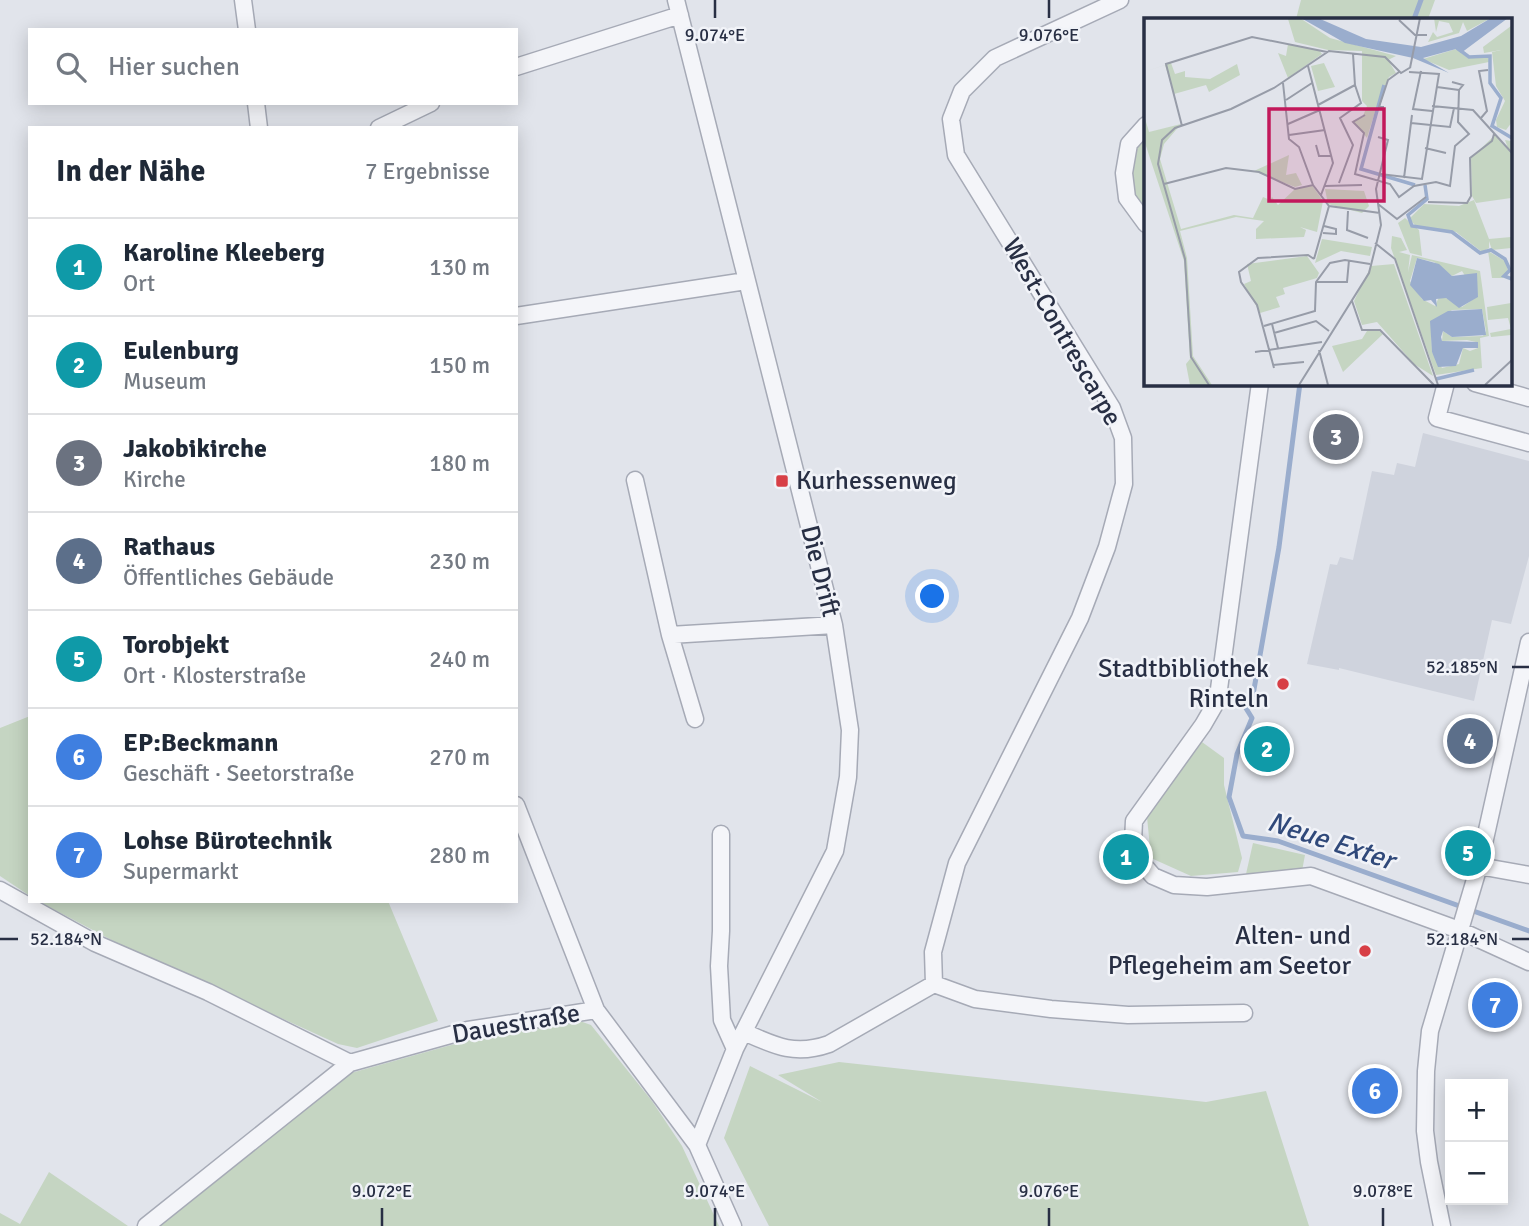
<!DOCTYPE html>
<html lang="de">
<head>
<meta charset="utf-8">
<style>
  body { margin:0; font-family:Signika,sans-serif; background:#f2f2f3; color:#1f2937 }
  .controls { position:absolute; right:21px; bottom:21px; display:grid; overflow:hidden; border-radius:0px; box-shadow:0 4px 18px #0003 }
  .controls button { width:63px; height:63px; display:grid; place-items:center; padding:0; border:0; border-bottom:2px solid #e0e1e3; background:#fff; color:#1f2937; font:35px sans-serif }
  .you { position:absolute; left:933px; top:597px; width:24px; height:24px; margin:-18px; border:5px solid #fff; border-radius:50%; background:#1a73e8; box-shadow:0 0 0 10px #1a73e833 }
  .badge { display:grid; place-items:center; width:46px; height:46px; border-radius:50%; background:#d73f46; color:#fff; font-size:23px; font-weight:700 }
  .pin { position:absolute; translate:-50% -50%; border:4px solid #fff; box-shadow:0 2px 7px #0006 }
  .list { margin:0; padding:0; list-style:none }
  h2 { display:flex; justify-content:space-between; align-items:center; height:91px; margin:0; padding:0 28px; font-size:30px }
  h2 small { font-size:23px; font-weight:400; color:#747a83 }
  .list li { display:grid; grid-template-columns:46px 1fr auto; gap:21px; align-items:center; box-sizing:border-box; height:98px; padding:0 28px; border-top:2px solid #e0e1e3 }
  .list b { display:block; font-size:26px; white-space:nowrap }
  .list p { margin:0; font-size:23px; white-space:nowrap; color:#747a83 }
  .list em { font-size:23px; font-style:normal; color:#747a83 }
  .icon { flex:none; width:38px; height:38px; fill:none; stroke:currentColor; stroke-width:2; stroke-linecap:round; stroke-linejoin:round }
  .map { position:relative; flex:none; width:1529px; height:1226px; overflow:hidden }
  .search { position:absolute; background:#fff; box-shadow:0 4px 18px #0003; left:28px; top:28px; width:490px; height:77px; display:flex; align-items:center; gap:18px; box-sizing:border-box; padding:0 24px; border-radius:0px; color:#747a83; font-size:26px }
  .panel { position:absolute; background:#fff; box-shadow:0 4px 18px #0003; left:28px; top:126px; width:490px; height:777px; border-radius:0px }
  .map>svg:first-child { display:block }
</style>
</head>
<body>
<div class="map">
<svg width="1529" height="1226" viewBox="0 0 1529 1226">
  <rect width="100%" height="100%" fill="#e1e4eb"/>
  <!-- built -->
  <path fill="#cfd3dd" d="M1423,433L1529,461V556L1511,624L1492,620L1474,701L1339,668V670L1307,664L1330,564L1337,565L1340,557L1353,560L1372,471L1394,475L1397,463L1415,467Z"/>
  <!-- green -->
  <path fill="#c5d5c2" d="M1301,0H1435L1428,19H1296Z
    M1146,129V221L1142,217L1125,168Z
    M30,716V896L0,876V728Z
    M1202,742L1224,758V785L1242,858L1238,872L1191,876L1151,858L1147,817Z
    M1253,843L1305,855L1302,871L1246,874Z
    M38,901H388L438,1021L357,1048L338,1044L119,944Z
    M574,1019L591,1025L652,1101L682,1146L719,1226H160L351,1073L494,1033Z
    M839,1062L1206,1102L1266,1091L1309,1226H769L724,1138L750,1066L822,1102L778,1075Z
    M49,1172L128,1226H0V1213L20,1224Z"/>
  <g fill="none" stroke-linecap="round" stroke-linejoin="round">
    <!-- stream -->
    <path stroke="#9aadcd" stroke-width="5" d="M1414,19L1421,0
      M1300,383L1279,547L1253,695L1244,705L1252,718L1237,754L1229,797L1243,836L1278,841L1529,931"/>
    <!-- minor casing -->
    <g stroke="#a6aab6" stroke-width="19">
      <path id="minor" d="M243,0L247,30
        M676,0L834,625L850,730L848,777L835,851L735,1049L697,1145
        M516,67L680,15
        M256,103L259,128
        M1146,125L1129,144L1124,173L1127,198L1146,224
        M379,128L431,103
        M516,316L746,281
        M1260,383L1219,689L1214,706L1203,725L1134,821L1133,842L1141,862L1153,876L1174,885L1207,887L1311,876L1459,930L1529,962
        M1446,383L1437,418L1529,443
        M1475,383L1529,398
        M635,480L670,635L834,625
        M670,635L695,719
        M516,805L596,1010
        M721,834V931L719,966L722,1020L735,1049
        M1479,866L1529,875
        M0,890L95,943L208,992L350,1063L468,1030L596,1010L697,1145L733,1226
        M934,984L933,952L957,863L1080,618L1107,547L1124,484L1123,438L1112,408L956,155L951,119L962,91L995,58L1120,0
        M934,984L975,999L1051,1009L1128,1015L1244,1013
        M744,1032C775,1046 795,1056 829,1044L934,984
        M146,1226L350,1063
        M1442,1226L1429,1162L1425,1131L1426,1071L1430,1031L1479,866L1529,642"/>
    </g>
    <!-- minor -->
    <use href="#minor" stroke="#f4f5f9" stroke-width="16"/>
  </g>
  <!-- ticks -->
  <path fill="none" stroke="#282f44" stroke-width="2.5" d="M715,0V18M1049,0V18M1512,667H1529M0,939H18M1512,939H1529M382,1208V1226M715,1208V1226M1049,1208V1226M1383,1208V1226"/>
  <!-- markers -->
  <g fill="#d73f46" stroke="#f1f3f8" stroke-width="2.5">
    <rect x="775" y="474" width="14" height="14" rx="3.5"/>
    <circle cx="1283" cy="684" r="7"/>
    <circle cx="1365" cy="951" r="7"/>
  </g>
  <g text-anchor="middle" dominant-baseline="central" stroke-width="5" stroke-linejoin="round" paint-order="stroke">
    <!-- street labels -->
    <g font-size="26" fill="#282f44" stroke="#f1f3f8">
      <text transform="translate(1062 332) rotate(60)">West-Contrescarpe</text>
      <text transform="translate(820 571) rotate(76)">Die Drift</text>
      <text transform="translate(516 1024) rotate(-10)">Dauestraße</text>
    </g>
    <!-- poi labels -->
    <g font-size="26" fill="#282f44" stroke="#f1f3f8" text-anchor="end">
      <text x="796" y="481" text-anchor="start">Kurhessenweg</text>
      <text x="1269" y="669">Stadtbibliothek<tspan x="1269" dy="30">Rinteln</tspan></text>
      <text x="1351" y="936">Alten- und<tspan x="1351" dy="30">Pflegeheim am Seetor</tspan></text>
    </g>
    <!-- water labels -->
    <g font-size="28" font-style="italic" fill="#30497a" stroke="#f1f3f8">
      <text transform="translate(1331 841) rotate(18)">Neue Exter</text>
    </g>
  </g>
  <!-- overview -->
  <g transform="translate(1144 18)">
    <rect width="368" height="368" fill="#e1e4eb"/>
    <path d="M156,0L186,20L252,38L244,42L252,55L245,59L235,81L223,120L209,103L219,98L223,88L218,83V33L184,32L151,24L144,1ZM290,0H347L323,13L319,4L315,15L284,24L289,14L293,19L309,14L305,5L295,3L292,14ZM367,8L368,104L362,112L353,109L352,102L361,83L352,68L348,34L357,32L340,35L339,29ZM95,22L27,45L31,56L41,53V59L66,61L93,46L96,57L65,74L62,67L30,76L21,47L0,54ZM144,26L175,32L178,36L144,60L134,35L142,38ZM312,31L324,40L344,37L345,44L305,52L279,41ZM180,45L191,69L174,73L167,48ZM0,97L5,114L37,106L20,126L16,141L37,211L90,197L109,200L119,179L126,182L128,179L134,187L151,171L168,167L179,183L173,214L156,209L162,212L160,219L112,221V211L120,203L92,199L36,213L43,240L49,338L68,367H46L42,346L46,341L40,243L0,122ZM351,117L365,133L361,122L367,123V180L332,185L328,178L327,140ZM145,137L142,157L152,155L158,167L151,169L110,153ZM181,171L220,173L225,188L218,195L184,186ZM330,182L345,221L367,219V230L348,232L345,223V230L338,234L312,214L274,210L265,201L280,186L315,188ZM261,200L275,212L278,238L266,235L254,205ZM248,218L257,220L263,232L255,234L266,237L264,254L268,237L336,253L345,318L336,320L338,350L292,357L247,230ZM273,240L290,244L308,258L318,253L334,278L318,289L302,280L295,279L291,288L278,281L266,263ZM338,291L342,313L339,318L308,319L299,313L298,323L323,322L332,324L334,330L326,333L319,330L315,346L298,350L288,334L287,308L308,292ZM178,221L228,229L226,238L197,233L171,245ZM344,233L361,243L364,252L359,260H348ZM163,238L175,255L173,260L139,270L141,276L132,279L136,289L116,295L100,266L107,263L103,246ZM250,246L289,358L270,346L233,304L218,307L210,283L227,248ZM367,285V317L347,319L346,315L367,311L364,300L344,302L343,289ZM234,312L239,316L199,354L188,328L218,321L223,313Z" fill="#c5d5c2" fill-rule="evenodd"/>
    <path d="M157,0H174L222,21L277,29L317,18L347,0H364L317,35L312,31L279,40L305,55L269,40L201,25ZM273,240L295,246L308,258L333,255L334,279L315,290L302,280L292,281L293,289L287,282L280,283L266,267ZM338,291L342,317L308,319L299,313L297,319L298,323L334,324V330H319L312,348L294,349L288,334L286,303L304,293Z" fill="#9aadcd"/>
    <path fill="none" stroke="#9aadcd" stroke-width="3.5" d="M313,30L325,39L346,38V65L357,80L348,108L368,120M240,67L217,151L271,167M281,167L283,181L264,197L268,208L308,214L336,235L347,232L361,241L366,252L360,258L368,261M292,361L330,352"/>
    <path fill="none" stroke="#979ca8" stroke-width="2" d="M255,2L271,17H283M164,48L189,145L177,177M266,50L276,0M277,53L269,91L288,93M139,65L145,121L155,129L169,167M293,69L315,72M142,82L168,65M174,87L211,67M288,88L329,92L368,135M240,89H235L244,62L255,54M221,97L209,104L220,115L211,156L246,166L255,179L270,168L292,164L306,168L311,128L325,116L314,104L315,72L319,67L308,64M337,100L343,93L335,53L344,52M267,105L306,109L310,90M144,106L176,92M38,108L22,46L108,19L183,34M145,117L181,112M172,127L175,138H187M281,130L302,135M236,156L278,161L295,56L265,54M260,160L268,97M195,165L209,127L196,100L217,85L211,67L209,36M20,166L82,150L115,154L151,171L169,167L185,188L236,195M181,168L218,167M284,184L323,185L327,178L326,140L348,123L350,116M234,186L253,201L282,179M204,193L203,212L224,220M179,215L192,216V211L180,208M231,225L251,241L294,367M170,241L185,188M172,264H203L205,242M208,283L218,312H236L290,367M128,306L134,330M120,308L171,293L172,264L186,245L201,242L226,246M130,315L172,303L185,313M175,332L184,367M111,334L178,324M129,347L160,344M130,350L113,287L97,264L95,254L114,240L164,237L170,241M65,367L47,339L41,241L14,146L18,122L31,110L87,91L130,70L185,33L241,39L257,55L267,49M155,367L225,255L237,207L232,171L244,122L234,119M341,367L368,342"/>
    <path fill="#c2185b" fill-opacity="0.15" stroke="#c2185b" stroke-width="3.5" d="M125,91H240V183H125Z"/>
    <rect width="368" height="368" fill="none" stroke="#282f44" stroke-width="3.5"/>
  </g>
  <g font-size="18" text-anchor="middle" fill="#282f44" stroke="#f1f3f8" stroke-width="5" stroke-linejoin="round" paint-order="stroke">
    <text x="715" y="41">9.074°E</text>
    <text x="1049" y="41">9.076°E</text>
    <text x="1462" y="673">52.185°N</text>
    <text x="66" y="945">52.184°N</text>
    <text x="1462" y="945">52.184°N</text>
    <text x="382" y="1197">9.072°E</text>
    <text x="715" y="1197">9.074°E</text>
    <text x="1049" y="1197">9.076°E</text>
    <text x="1383" y="1197">9.078°E</text>
  </g>
</svg>
<div class="controls">
<button>+</button>
<button>−</button>
</div>
<div class="you"></div>
<div class="pin badge" style="left:1126px;top:857px;background:#0f9aa8">1</div>
<div class="pin badge" style="left:1267px;top:749px;background:#0f9aa8">2</div>
<div class="pin badge" style="left:1336px;top:437px;background:#6b7280">3</div>
<div class="pin badge" style="left:1470px;top:741px;background:#5c6f8a">4</div>
<div class="pin badge" style="left:1468px;top:853px;background:#0f9aa8">5</div>
<div class="pin badge" style="left:1375px;top:1091px;background:#3f7fe0">6</div>
<div class="pin badge" style="left:1495px;top:1005px;background:#3f7fe0">7</div>
<div class="search"><svg class="icon" aria-label="search" viewBox="0 0 24 24"><circle cx="10" cy="10" r="6"/><path d="M15 15l6 6"/></svg>Hier suchen</div>
<section class="panel">
<h2>In der Nähe<small>7 Ergebnisse</small></h2>
<ul class="list">
<li><span class="badge" style="background:#0f9aa8">1</span><div><b>Karoline Kleeberg</b><p>Ort</p></div><em>130 m</em></li>
<li><span class="badge" style="background:#0f9aa8">2</span><div><b>Eulenburg</b><p>Museum</p></div><em>150 m</em></li>
<li><span class="badge" style="background:#6b7280">3</span><div><b>Jakobikirche</b><p>Kirche</p></div><em>180 m</em></li>
<li><span class="badge" style="background:#5c6f8a">4</span><div><b>Rathaus</b><p>Öffentliches Gebäude</p></div><em>230 m</em></li>
<li><span class="badge" style="background:#0f9aa8">5</span><div><b>Torobjekt</b><p>Ort · Klosterstraße</p></div><em>240 m</em></li>
<li><span class="badge" style="background:#3f7fe0">6</span><div><b>EP:Beckmann</b><p>Geschäft · Seetorstraße</p></div><em>270 m</em></li>
<li><span class="badge" style="background:#3f7fe0">7</span><div><b>Lohse Bürotechnik</b><p>Supermarkt</p></div><em>280 m</em></li>
</ul>
</section>
</div>
</body>
</html>
